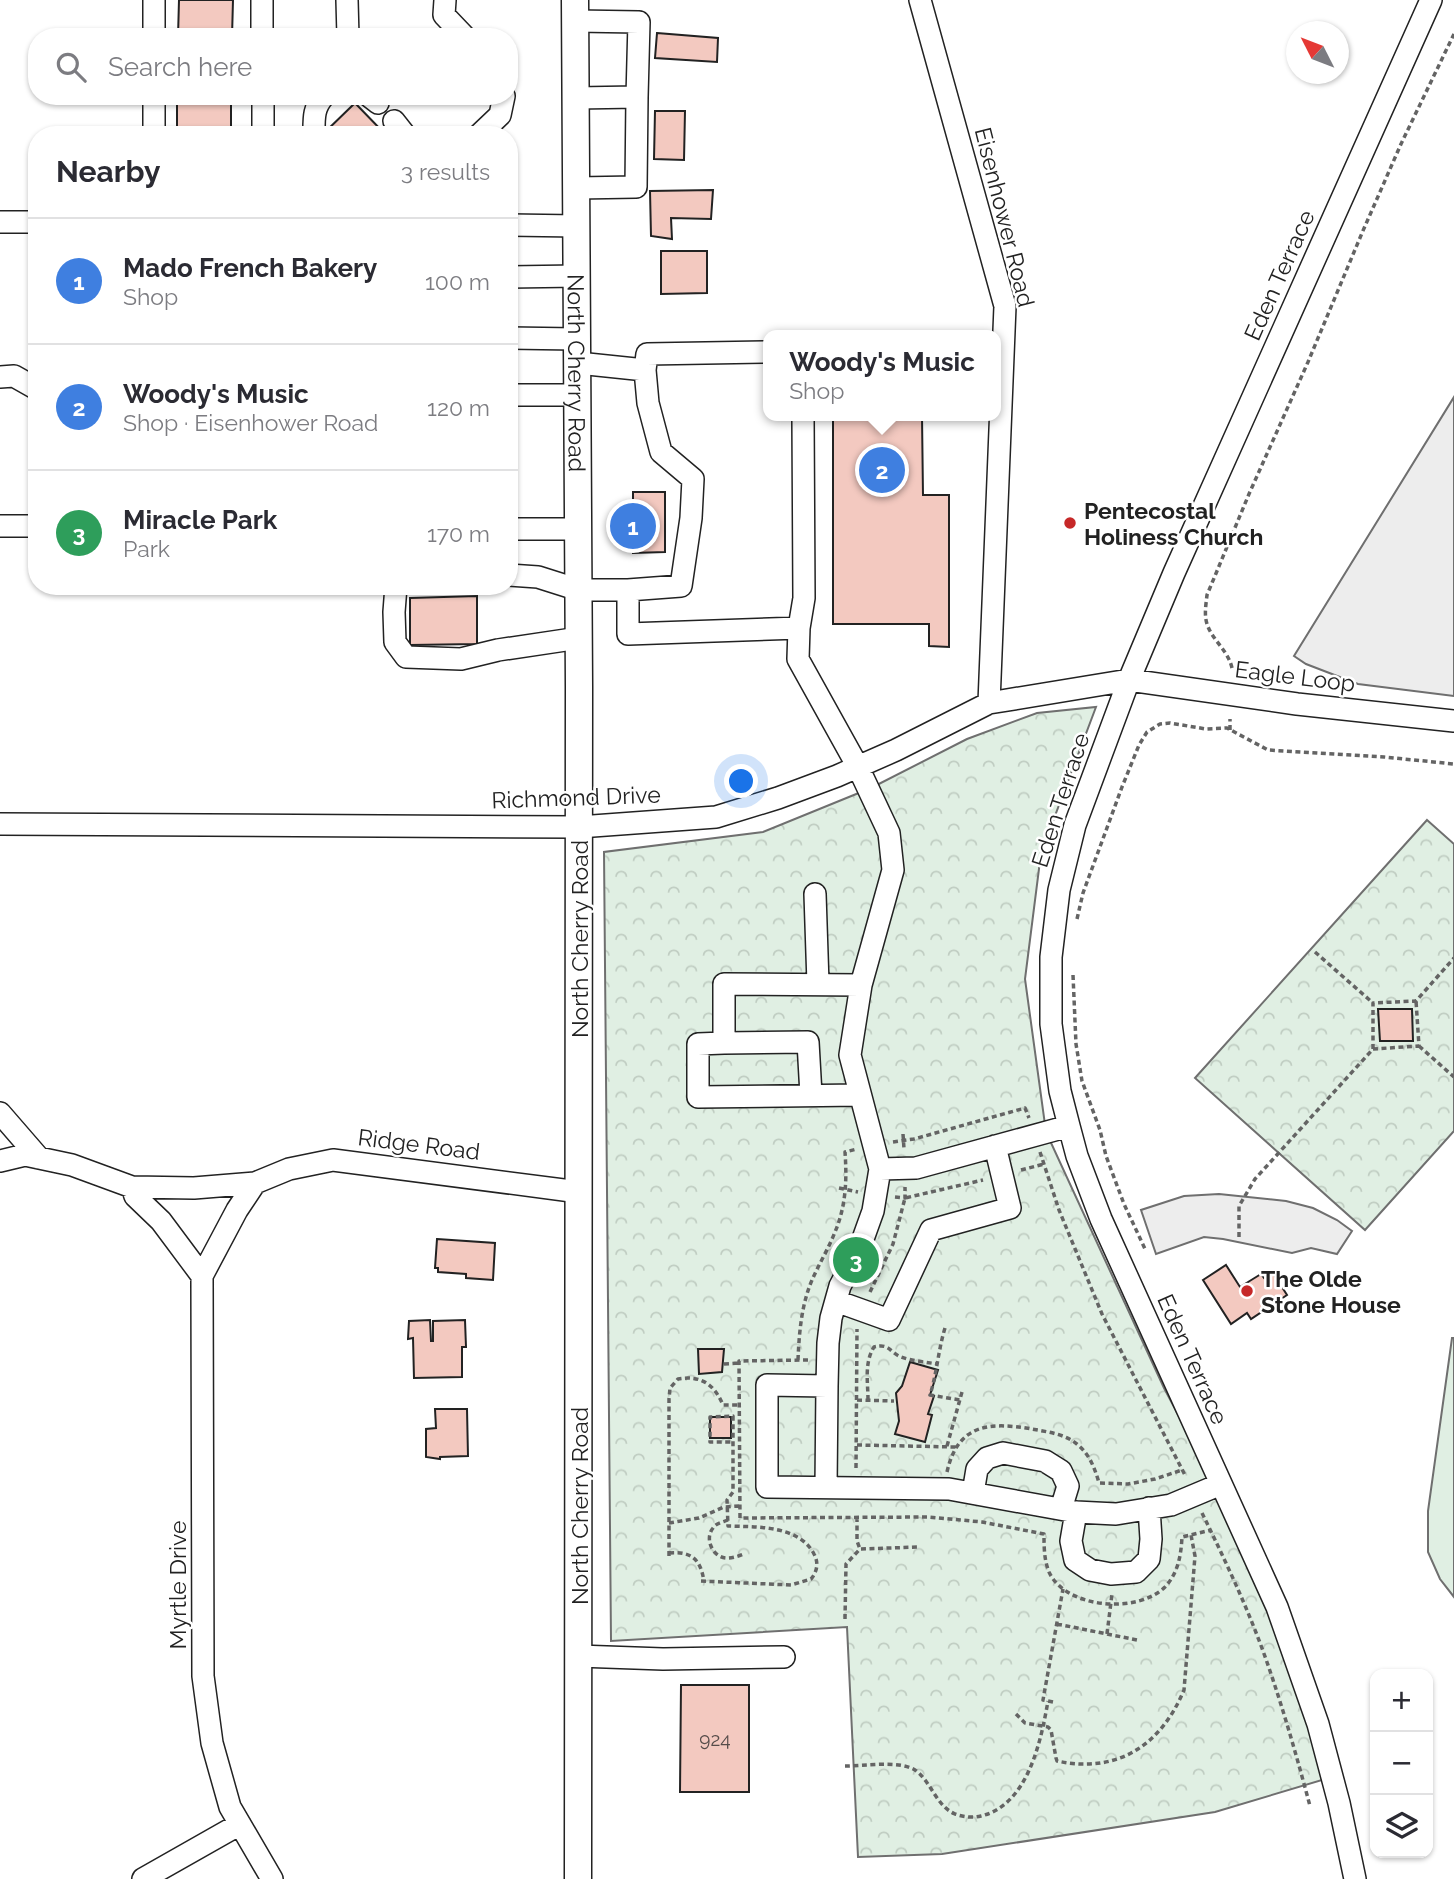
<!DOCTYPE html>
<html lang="en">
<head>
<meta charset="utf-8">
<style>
  body { margin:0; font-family:Raleway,sans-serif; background:#f2f2f3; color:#2b2b33 }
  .controls { position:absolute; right:21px; bottom:21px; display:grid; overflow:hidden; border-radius:14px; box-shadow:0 2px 5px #0004 }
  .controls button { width:63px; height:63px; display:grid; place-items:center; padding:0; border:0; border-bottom:2px solid #e1e1e2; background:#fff; color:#2b2b33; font:35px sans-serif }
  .compass { position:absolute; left:1286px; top:21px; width:63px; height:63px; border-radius:50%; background:#fff; box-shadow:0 2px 5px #0004; rotate:312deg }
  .you { position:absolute; left:742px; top:782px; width:24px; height:24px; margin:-18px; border:5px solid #fff; border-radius:50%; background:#1a73e8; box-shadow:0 0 0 10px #1a73e833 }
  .badge { display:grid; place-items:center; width:46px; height:46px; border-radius:50%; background:#c62828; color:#fff; font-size:23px; font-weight:700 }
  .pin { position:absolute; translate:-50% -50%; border:4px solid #fff; box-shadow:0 2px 7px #0006 }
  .popup { position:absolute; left:763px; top:330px; width:238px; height:91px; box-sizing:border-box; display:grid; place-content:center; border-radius:14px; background:#fff; filter:drop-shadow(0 2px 5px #0005); font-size:23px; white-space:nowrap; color:#7c7c81 }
  .popup b { font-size:26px; color:#2b2b33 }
  .popup::after { content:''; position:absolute; left:50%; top:100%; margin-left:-14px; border:14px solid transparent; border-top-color:#fff }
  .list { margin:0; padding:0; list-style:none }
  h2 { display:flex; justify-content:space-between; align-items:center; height:91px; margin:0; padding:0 28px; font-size:30px }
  h2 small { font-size:23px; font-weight:400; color:#7c7c81 }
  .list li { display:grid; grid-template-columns:46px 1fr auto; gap:21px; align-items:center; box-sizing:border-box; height:126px; padding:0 28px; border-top:2px solid #e1e1e2 }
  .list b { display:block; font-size:26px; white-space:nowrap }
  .list p { margin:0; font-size:23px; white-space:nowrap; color:#7c7c81 }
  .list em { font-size:23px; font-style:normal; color:#7c7c81 }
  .icon { flex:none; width:38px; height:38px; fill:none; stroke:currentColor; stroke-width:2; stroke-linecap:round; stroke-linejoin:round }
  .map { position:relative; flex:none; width:1454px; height:1879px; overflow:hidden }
  .search { position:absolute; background:#fff; box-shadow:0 2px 5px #0004; left:28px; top:28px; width:490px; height:77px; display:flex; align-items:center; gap:18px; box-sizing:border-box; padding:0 24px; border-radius:28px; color:#7c7c81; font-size:26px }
  .panel { position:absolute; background:#fff; box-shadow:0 2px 5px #0004; left:28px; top:126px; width:490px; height:469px; border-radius:28px }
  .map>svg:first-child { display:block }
</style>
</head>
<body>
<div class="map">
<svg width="1454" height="1879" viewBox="0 0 1454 1879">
  <defs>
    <pattern id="forest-crowns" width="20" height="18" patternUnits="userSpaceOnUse" patternTransform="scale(1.75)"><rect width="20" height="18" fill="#e0efe3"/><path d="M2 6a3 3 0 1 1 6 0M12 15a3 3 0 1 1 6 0" fill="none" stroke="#c0cdc2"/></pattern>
  </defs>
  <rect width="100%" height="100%" fill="#fff"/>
  <!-- grass -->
  <path fill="#e0efe3" stroke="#6f6f6f" stroke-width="2" d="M1452,1338H1454V1597L1440,1579L1428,1552V1511Z"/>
  <!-- forest -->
  <path fill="url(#forest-crowns)" stroke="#6f6f6f" stroke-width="2" d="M1096,707L1041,853L1025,979L1046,1132L1164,1388L1260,1569L1332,1777L1215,1812L942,1854L858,1857L847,1627L611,1641L604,852L763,832L871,788L967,739L1037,713Z
    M1427,820L1454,844V1131L1365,1230L1195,1078Z"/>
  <!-- parking -->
  <path fill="#ededed" stroke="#6f6f6f" stroke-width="2" d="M1454,397V696L1358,684L1306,664L1294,656Z
    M1219,1194L1286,1201L1313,1208L1337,1220L1352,1231L1337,1254L1311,1248L1292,1253L1223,1239L1204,1237L1156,1254L1141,1210L1184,1196Z"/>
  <!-- building -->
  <path fill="#f3c9c0" stroke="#222" stroke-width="2" d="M179,0H233L232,37H178Z
    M657,33L718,38L717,62L655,58Z
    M177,96H231V135H177Z
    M355,103L386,135H322Z
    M655,111H685L684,160L654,159Z
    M713,190L711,219L671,218L672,239L651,236L650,191Z
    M661,251H707V293L661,294Z
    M833,416H922L923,495H949V647L929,646V624H833Z
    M633,492H665V552L633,553Z
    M477,596V644L410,645V598Z
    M1378,1009H1412L1413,1041H1380Z
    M437,1239L495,1243L493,1280L466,1278V1274L438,1272V1268H435Z
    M1226,1265L1240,1287L1261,1274L1264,1278L1273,1273L1287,1295L1251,1319L1247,1313L1231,1324L1203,1280Z
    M430,1320L431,1341H433V1321L465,1320L466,1347H462V1377L414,1378L413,1338L408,1339L409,1321Z
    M698,1349H724L722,1372L699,1374Z
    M910,1362L938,1370L930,1395L934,1396L928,1414L932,1415L925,1442L895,1434L899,1421L896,1393L902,1386Z
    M435,1409H467L468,1456L440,1457V1459L426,1457V1429L436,1428Z
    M710,1417H731V1438H710Z
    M681,1685H749V1792H680Z"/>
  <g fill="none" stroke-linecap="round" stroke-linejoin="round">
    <!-- minor casing -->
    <g stroke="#222" stroke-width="24">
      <path id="minor" d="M262,0V37
        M347,0L348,37
        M445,0L444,15L465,37
        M920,0L1005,306L989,703
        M576,21L639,22L637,97L576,98
        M154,37V0
        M263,96V135
        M369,96L378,103
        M394,121L405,135
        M154,135V96
        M314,135C314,119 313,108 324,96
        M479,135L500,115L504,96
        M577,188L636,187L637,97
        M0,222H37
        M509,225L578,226
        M509,277L578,276
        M509,338L576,339
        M578,363L645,370
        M0,377L14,376L37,389
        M509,395H578
        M0,526H37
        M509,529H578
        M509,575L538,577L579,590H628L681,586L691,518L693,479L661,452L648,403L645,370L647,354L768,352
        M396,586L394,612L395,642L406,657L461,659L498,650L579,638
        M628,590V634L799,628L798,659L858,767L889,833L893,870L861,985L850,1055L880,1169L873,1211L859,1250L840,1286L831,1318L828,1343L827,1386
        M799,628L804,598L803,416
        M0,824L579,827L716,817L778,798L837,776L896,750L989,703L1129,680L1297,704L1454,721
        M815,894L818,984
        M724,1043L808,1042L811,1095
        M860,1095L698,1097V1044L724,1043V984L861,985
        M0,1113L39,1158
        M0,1161L25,1155L72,1165L132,1187L135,1196L161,1221L202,1276
        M880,1169L916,1168L1069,1126
        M132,1187L194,1188L255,1183
        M836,1301L889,1320L931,1230L1010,1208L995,1146
        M826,1487L827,1386L767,1385V1487L949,1489L1076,1512L1116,1514L1171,1505L1221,1484
        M973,1493L977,1469L987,1458L1003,1453L1045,1461L1061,1471L1068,1486L1061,1509
        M1076,1512L1071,1541L1075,1560L1090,1570L1111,1574L1136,1572L1149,1559L1151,1539L1149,1508
        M578,1656L663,1659L784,1657
        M143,1879L240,1824
        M272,1879L230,1807L212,1743L203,1676L202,1276L237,1210L255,1183L289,1169L333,1160L579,1192
        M1355,1879L1339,1803L1318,1724L1277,1607L1101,1219L1077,1156L1069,1126L1060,1091L1051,1024V957L1059,890L1075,825L1129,680L1174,573L1431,0"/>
    </g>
    <!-- major casing -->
    <g stroke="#222" stroke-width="29">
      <g id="major">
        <path id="s1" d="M575,0L579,686L578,1879"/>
      </g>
    </g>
    <!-- path -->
    <path stroke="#646464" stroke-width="3.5" stroke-dasharray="5 3.5" stroke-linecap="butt" d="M1232,668C1228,650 1212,640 1207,624C1204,615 1206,604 1207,595L1249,494L1308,362L1362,233L1401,144L1454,34
      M1230,730V719
      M1077,919L1083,893L1122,787L1139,745L1147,732L1160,724L1170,723L1206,729L1227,728L1268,750L1384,757L1454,764
      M1315,952L1373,1003
      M1073,975L1076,1044L1082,1081L1100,1130L1106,1156L1124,1204L1146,1251
      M1419,1046L1454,1077
      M1373,1049L1419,1046L1416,1001
      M903,1134L904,1149
      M893,1142L914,1139L1025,1108L1029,1118
      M1040,1152L1059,1210L1102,1314L1186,1477
      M1021,1170L1044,1164
      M839,1188L858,1192
      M895,1197L905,1198V1187
      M1239,1237V1206L1255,1179L1373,1049V1003L1416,1001L1454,958
      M870,1292L893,1244L905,1198L983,1180
      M945,1328C938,1351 937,1373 930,1395L960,1400
      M798,1360C799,1335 801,1309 810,1285C817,1267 828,1250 835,1232C846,1206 847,1180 845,1152L857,1149
      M808,1360L739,1361L740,1518L928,1517L982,1522L1044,1534C1044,1546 1044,1560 1049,1572C1066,1609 1138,1614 1165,1587C1178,1573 1181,1556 1182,1537L1211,1530
      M724,1364L739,1363
      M857,1400L894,1401
      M868,1400C868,1382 864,1363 874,1347C890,1343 889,1352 901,1357C912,1361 926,1362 937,1364
      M857,1445L956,1447
      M947,1446L962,1392
      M856,1468L857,1329
      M947,1472C958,1423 990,1422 1032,1429C1048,1432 1066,1434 1078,1445C1090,1455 1095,1469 1099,1483L1128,1484L1155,1479L1182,1470
      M1202,1513C1227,1564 1252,1617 1270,1671C1285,1715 1298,1761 1310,1806
      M857,1517V1541L860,1549
      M728,1520C723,1522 716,1523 713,1528C704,1539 713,1558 727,1558C733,1558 739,1556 744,1554
      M669,1523L699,1518L724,1507L740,1506
      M669,1553C691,1551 701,1559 704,1582
      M669,1556V1399L670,1388L678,1379C701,1375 714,1384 723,1405H739
      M701,1581L791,1585L811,1579C817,1572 819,1563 814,1554C799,1525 756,1527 728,1526L727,1500L733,1492V1416L710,1417V1442H733
      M845,1619L846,1564L860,1549L919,1547
      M1057,1624L1137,1640
      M1107,1634L1112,1594
      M1053,1702L1043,1700L1063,1589
      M1016,1714L1025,1723L1048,1727L1051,1730L1056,1758L1057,1761C1118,1774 1161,1745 1184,1690L1195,1556L1191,1535
      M845,1766C864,1766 899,1760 915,1770C931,1781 936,1806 955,1814C963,1817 973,1818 981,1816C1028,1805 1041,1741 1048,1701"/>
    <!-- minor -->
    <use href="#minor" stroke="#fff" stroke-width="21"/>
    <!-- major -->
    <use href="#major" stroke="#fff" stroke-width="26"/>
  </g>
  <!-- markers -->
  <g fill="#c62828" stroke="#fff" stroke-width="2.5">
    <circle cx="1070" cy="523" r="7"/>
    <circle cx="1247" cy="1291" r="7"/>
  </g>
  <g text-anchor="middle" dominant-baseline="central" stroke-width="5" stroke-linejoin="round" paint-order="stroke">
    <!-- number labels -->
    <g font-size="19" fill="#564c4a">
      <text x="715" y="1739">924</text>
    </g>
    <!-- street labels -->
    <g font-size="23" fill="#222" stroke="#fff">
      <text transform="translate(1005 217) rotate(76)">Eisenhower Road</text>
      <text transform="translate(1279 275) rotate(-66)">Eden Terrace</text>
      <text stroke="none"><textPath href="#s1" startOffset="373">North Cherry Road</textPath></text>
      <text transform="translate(1295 676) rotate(7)">Eagle Loop</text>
      <text transform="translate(576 797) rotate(-2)">Richmond Drive</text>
      <text transform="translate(1060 800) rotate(-72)">Eden Terrace</text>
      <text transform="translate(579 939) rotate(-90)">North Cherry Road</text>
      <text transform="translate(419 1144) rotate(7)">Ridge Road</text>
      <text transform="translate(1193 1359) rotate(66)">Eden Terrace</text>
      <text transform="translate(579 1506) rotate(-90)">North Cherry Road</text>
      <text transform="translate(177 1585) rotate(-90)">Myrtle Drive</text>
    </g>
    <!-- poi labels -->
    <g font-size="23" font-weight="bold" fill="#222" stroke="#fff" text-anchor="start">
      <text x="1084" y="510">Pentecostal<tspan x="1084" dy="26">Holiness Church</tspan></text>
      <text x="1261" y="1278">The Olde<tspan x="1261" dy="26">Stone House</tspan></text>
    </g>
  </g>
</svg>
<div class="controls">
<button>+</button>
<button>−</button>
<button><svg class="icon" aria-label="layers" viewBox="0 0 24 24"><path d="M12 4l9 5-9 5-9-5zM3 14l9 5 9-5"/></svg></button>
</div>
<svg class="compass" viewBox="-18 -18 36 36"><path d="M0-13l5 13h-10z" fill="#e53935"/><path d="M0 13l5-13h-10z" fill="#7c7c81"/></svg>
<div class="you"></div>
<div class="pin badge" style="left:633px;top:526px;background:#3f7fe0">1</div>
<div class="pin badge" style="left:882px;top:470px;background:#3f7fe0">2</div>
<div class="popup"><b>Woody's Music</b>Shop</div>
<div class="pin badge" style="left:856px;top:1260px;background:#2e9e5b">3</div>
<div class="search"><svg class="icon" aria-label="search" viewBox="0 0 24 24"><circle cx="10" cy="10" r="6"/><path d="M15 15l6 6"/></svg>Search here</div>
<section class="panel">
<h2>Nearby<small>3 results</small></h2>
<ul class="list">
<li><span class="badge" style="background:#3f7fe0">1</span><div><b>Mado French Bakery</b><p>Shop</p></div><em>100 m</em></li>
<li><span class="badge" style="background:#3f7fe0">2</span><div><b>Woody's Music</b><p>Shop · Eisenhower Road</p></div><em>120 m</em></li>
<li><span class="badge" style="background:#2e9e5b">3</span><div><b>Miracle Park</b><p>Park</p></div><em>170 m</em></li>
</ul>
</section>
</div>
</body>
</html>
